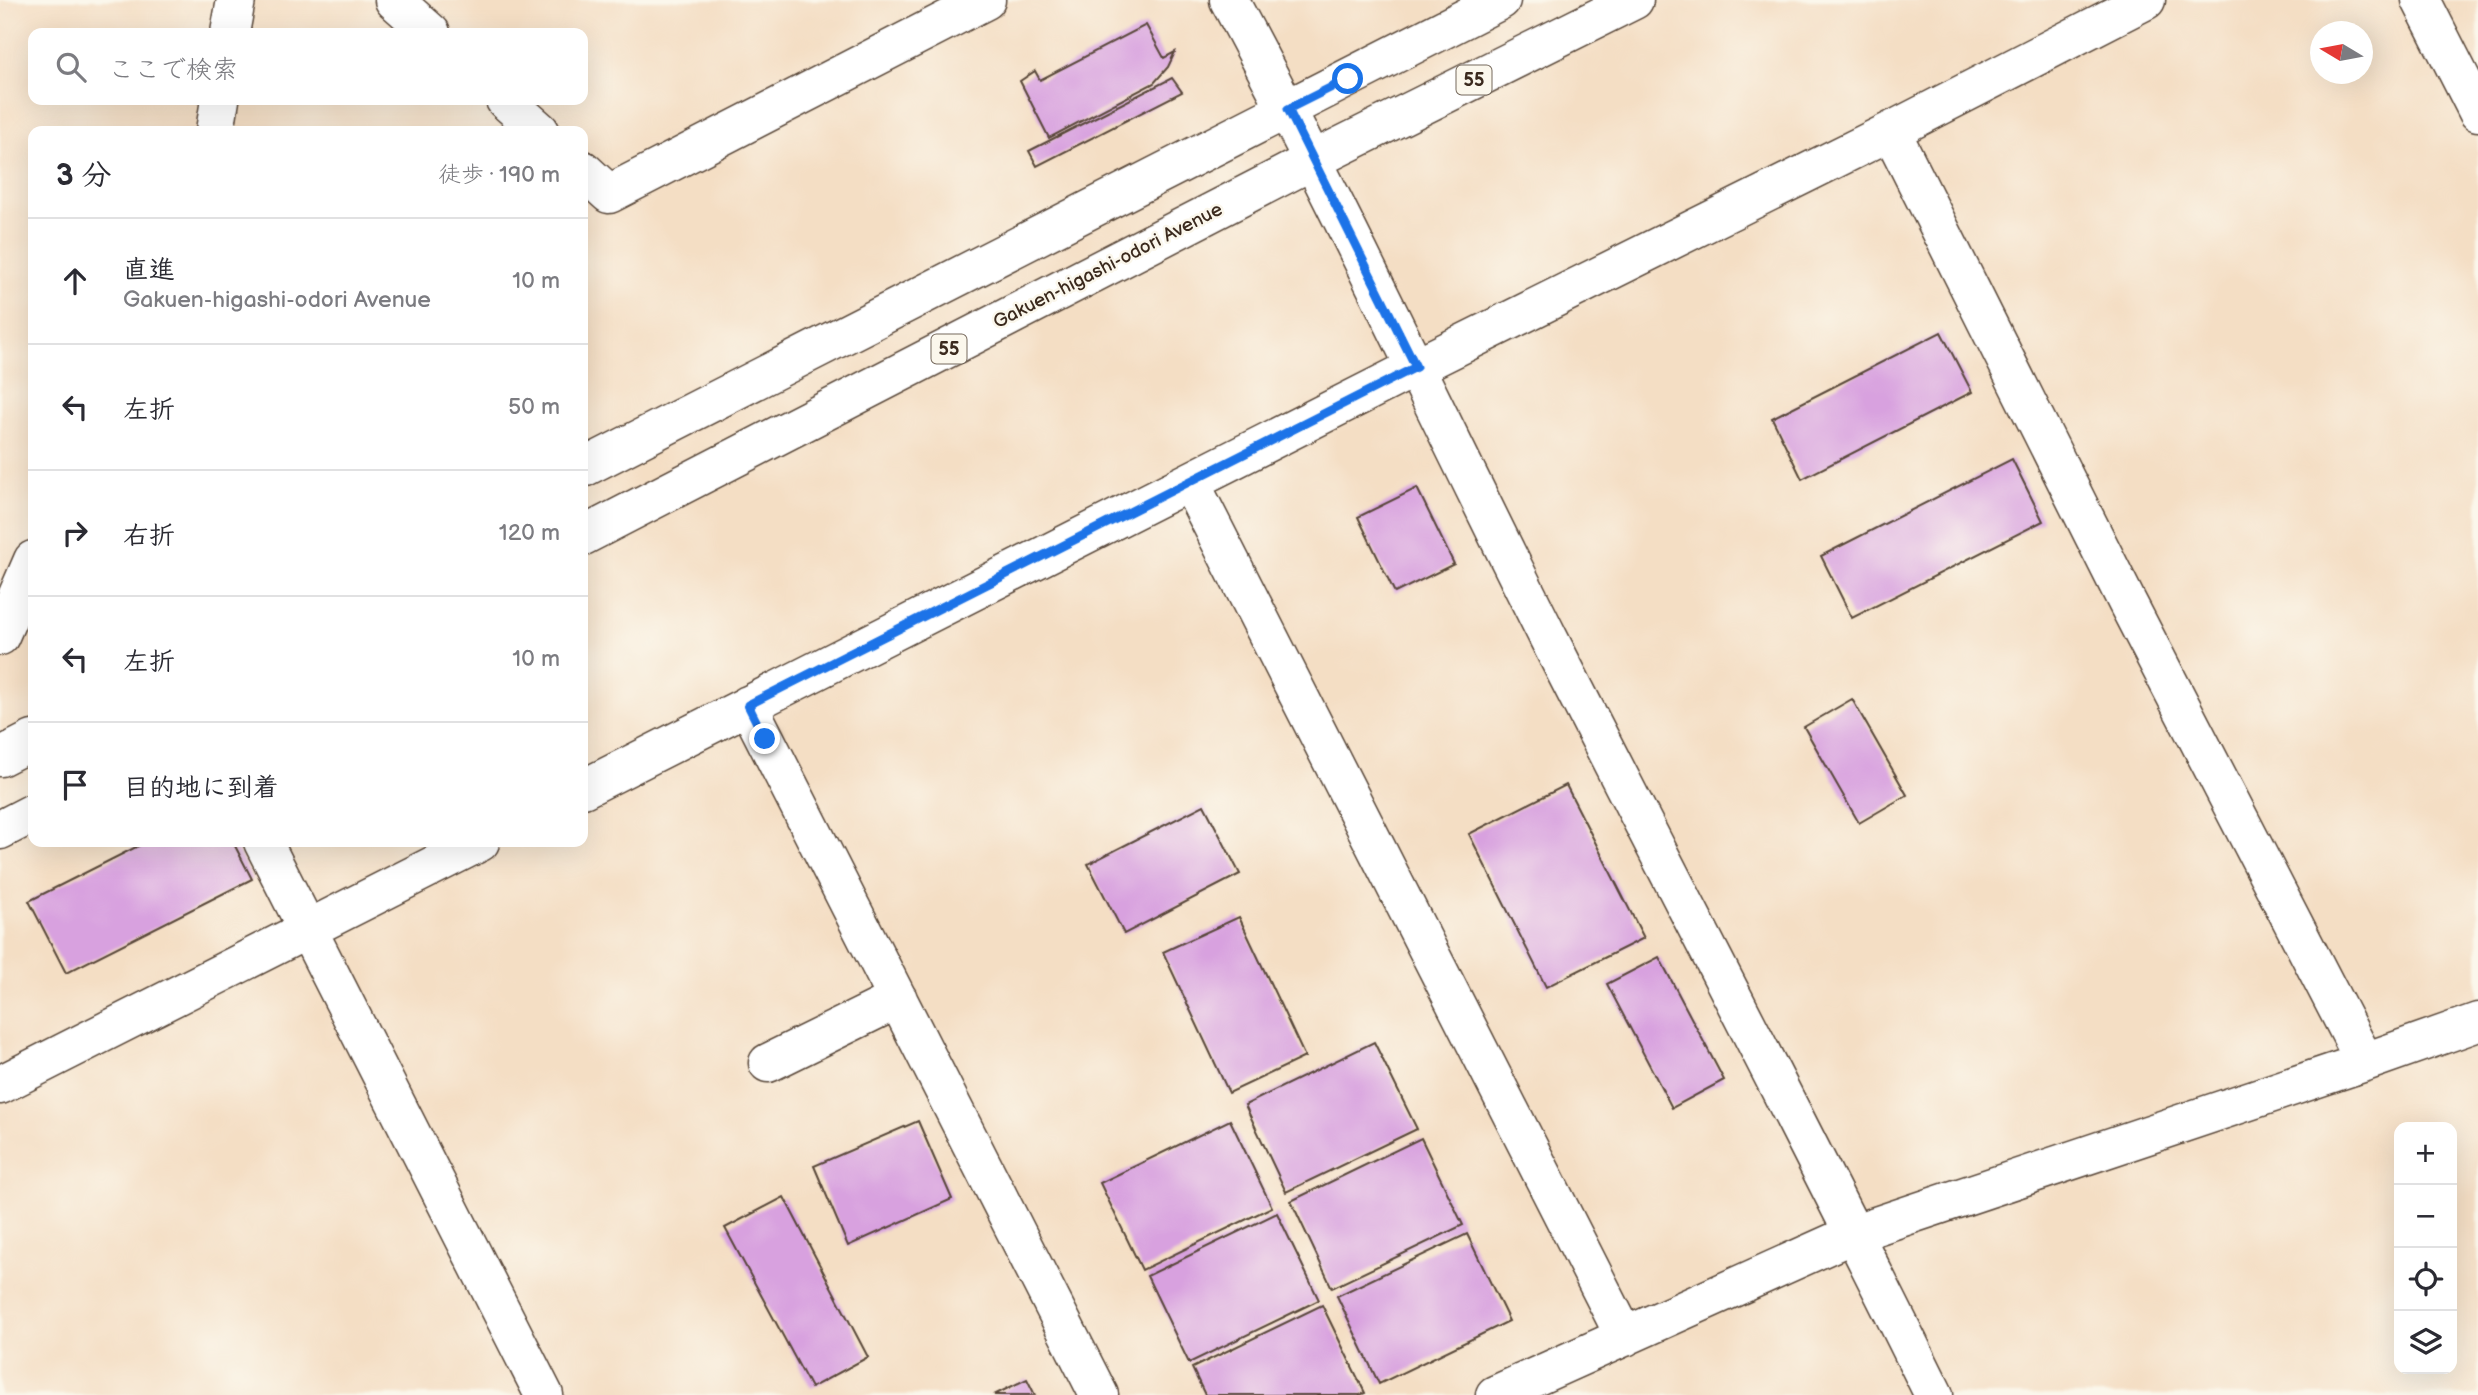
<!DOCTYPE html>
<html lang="ja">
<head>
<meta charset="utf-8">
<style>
  body { margin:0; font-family:"Balsamiq Sans","Klee One",sans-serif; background:#f2f2f3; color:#2b2b33 }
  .controls { position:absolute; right:21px; bottom:21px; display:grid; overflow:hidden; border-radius:14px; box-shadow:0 7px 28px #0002 }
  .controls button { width:63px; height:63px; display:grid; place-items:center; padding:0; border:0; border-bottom:2px solid #e1e1e2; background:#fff; color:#2b2b33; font:35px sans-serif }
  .compass { position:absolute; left:2310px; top:21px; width:63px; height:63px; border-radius:50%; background:#fff; box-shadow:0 7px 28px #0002; rotate:280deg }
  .stop { position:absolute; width:21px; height:21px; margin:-16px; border:5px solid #1a73e8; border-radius:50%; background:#fff }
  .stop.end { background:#1a73e8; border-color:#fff; box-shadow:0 2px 7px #0008 }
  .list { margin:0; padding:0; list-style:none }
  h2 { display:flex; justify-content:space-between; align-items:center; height:91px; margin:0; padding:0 28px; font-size:30px }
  h2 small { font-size:23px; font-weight:400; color:#7c7c81 }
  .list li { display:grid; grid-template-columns:46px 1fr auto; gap:21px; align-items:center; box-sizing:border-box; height:126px; padding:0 28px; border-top:2px solid #e1e1e2 }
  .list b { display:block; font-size:26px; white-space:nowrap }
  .list p { margin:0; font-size:23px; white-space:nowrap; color:#7c7c81 }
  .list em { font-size:23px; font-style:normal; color:#7c7c81 }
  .icon { flex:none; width:38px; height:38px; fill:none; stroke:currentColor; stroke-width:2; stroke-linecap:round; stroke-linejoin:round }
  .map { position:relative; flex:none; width:2478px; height:1395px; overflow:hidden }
  .search { position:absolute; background:#fff; box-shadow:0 7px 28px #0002; left:28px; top:28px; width:560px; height:77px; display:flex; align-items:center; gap:18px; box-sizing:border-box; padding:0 24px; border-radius:14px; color:#7c7c81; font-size:26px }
  .panel { position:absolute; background:#fff; box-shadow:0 7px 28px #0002; left:28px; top:126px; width:560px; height:721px; border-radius:14px }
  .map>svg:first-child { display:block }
</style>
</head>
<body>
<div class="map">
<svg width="2478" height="1395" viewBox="0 0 2478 1395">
  <rect width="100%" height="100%" fill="#fbf7ec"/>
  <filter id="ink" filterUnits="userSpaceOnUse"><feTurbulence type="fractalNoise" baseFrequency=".0143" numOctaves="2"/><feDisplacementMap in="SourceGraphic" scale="14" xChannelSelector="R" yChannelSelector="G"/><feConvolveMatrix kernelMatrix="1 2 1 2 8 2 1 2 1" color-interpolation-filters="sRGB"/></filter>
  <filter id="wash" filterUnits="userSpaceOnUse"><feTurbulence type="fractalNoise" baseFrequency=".00686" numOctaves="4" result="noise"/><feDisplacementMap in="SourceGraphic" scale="28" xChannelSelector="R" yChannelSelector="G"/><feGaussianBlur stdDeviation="1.57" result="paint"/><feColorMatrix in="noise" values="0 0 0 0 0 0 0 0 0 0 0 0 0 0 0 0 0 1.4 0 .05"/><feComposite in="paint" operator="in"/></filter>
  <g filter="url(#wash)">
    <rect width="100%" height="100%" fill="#f4dec4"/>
    <g id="blocks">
      <!-- building -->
      <path fill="#d8a1df" d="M1146,25L1164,58L1175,52L1168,67L1154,83L1049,138L1020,81L1035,71L1040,80Z
        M1172,78L1182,92L1037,166L1029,151Z
        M1941,332L1972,392L1802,479L1772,418Z
        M2012,459L2043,521L1852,618L1821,556Z
        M1417,488L1454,564L1395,593L1358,517Z
        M1852,699L1907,795L1859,823L1804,727Z
        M1566,785L1644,938L1546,987L1469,834Z
        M1204,805L1240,874L1124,934L1088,864Z
        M146,842H233L252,879L66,973L29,901Z
        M1239,917L1305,1057L1229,1093L1163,952Z
        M1659,957L1724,1080L1672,1108L1607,984Z
        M1374,1042L1417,1129L1286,1192L1245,1105Z
        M1230,1120L1272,1207L1142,1270L1100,1183Z
        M918,1121L952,1199L848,1246L814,1166Z
        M1421,1138L1463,1225L1332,1288L1291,1201Z
        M784,1197L868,1357L811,1388L725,1228Z
        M1277,1213L1319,1300L1189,1363L1147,1276Z
        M1467,1234L1509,1321L1379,1384L1337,1296Z
        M1322,1305L1365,1393L1360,1395H1205L1192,1368Z
        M1027,1379L1035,1395H994Z"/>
    </g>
  </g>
  <g filter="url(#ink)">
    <use href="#blocks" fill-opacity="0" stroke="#574537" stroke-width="2"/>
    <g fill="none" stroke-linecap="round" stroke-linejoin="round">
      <!-- minor casing -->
      <g stroke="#574537" stroke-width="41">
        <path id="minor" d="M394,0L431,33
          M1229,0C1342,210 1442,426 1549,639C1677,891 1809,1141 1934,1395
          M2421,0L2478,112
          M230,33L236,0
          M505,100L540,131
          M215,131L220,100
          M1891,131L2127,602L2365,1062
          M583,170L609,194L986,0
          M1190,482L1625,1337
          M0,636L33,560
          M748,705L1099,1395
          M583,789L1416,367L1891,131L2146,0
          M263,842L544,1395
          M768,1063L898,999
          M0,1085L480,842
          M1495,1395L1855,1233L2365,1062L2478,1022"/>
      </g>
      <!-- major casing -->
      <g stroke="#574537" stroke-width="41">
        <path id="major" d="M583,468L1501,0
          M583,536L1313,160L1634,0
          M0,757L33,740
          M0,830L33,813"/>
      </g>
      <!-- minor -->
      <use href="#minor" stroke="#fff" stroke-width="38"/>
      <!-- major -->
      <use href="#major" stroke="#fff" stroke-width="38"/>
    </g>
  </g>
  <g fill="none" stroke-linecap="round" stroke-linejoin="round" filter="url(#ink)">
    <!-- route -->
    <path stroke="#1a73e8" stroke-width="9" d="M765,739L748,705L1416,367L1288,109L1348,79"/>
  </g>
  <g text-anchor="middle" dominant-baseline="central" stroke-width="5" stroke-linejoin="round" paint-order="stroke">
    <!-- shield labels -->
    <g fill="#fbf7ec" stroke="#75685c" stroke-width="2">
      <rect x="1456.5" y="65.5" width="35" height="29" rx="5"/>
      <rect x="931.5" y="334.5" width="35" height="29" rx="5"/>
    </g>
    <g font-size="18" font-weight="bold" fill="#3b2a1e">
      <text x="1474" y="80">55</text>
      <text x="949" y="349">55</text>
    </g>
    <!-- street labels -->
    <g font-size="19" fill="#3b2a1e" stroke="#fbf7ec">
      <text transform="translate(1108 266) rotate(-27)">Gakuen-higashi-odori Avenue</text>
    </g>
  </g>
</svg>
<div class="controls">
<button>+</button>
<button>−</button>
<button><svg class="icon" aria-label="locate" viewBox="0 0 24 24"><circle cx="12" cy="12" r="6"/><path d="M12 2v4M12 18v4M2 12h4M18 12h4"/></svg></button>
<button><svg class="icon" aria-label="layers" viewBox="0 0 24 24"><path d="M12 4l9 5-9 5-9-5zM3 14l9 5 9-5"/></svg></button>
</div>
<svg class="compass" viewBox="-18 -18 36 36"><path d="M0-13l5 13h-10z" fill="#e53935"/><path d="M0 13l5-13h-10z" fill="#7c7c81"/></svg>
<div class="stop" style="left:1348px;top:79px"></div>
<div class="stop end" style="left:765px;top:739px"></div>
<div class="search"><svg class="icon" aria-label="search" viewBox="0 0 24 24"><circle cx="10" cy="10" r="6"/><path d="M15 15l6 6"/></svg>ここで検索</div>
<section class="panel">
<h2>3 分<small>徒歩 · 190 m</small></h2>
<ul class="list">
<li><svg class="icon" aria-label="ahead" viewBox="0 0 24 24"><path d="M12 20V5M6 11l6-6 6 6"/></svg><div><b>直進</b><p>Gakuen-higashi-odori Avenue</p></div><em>10 m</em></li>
<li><svg class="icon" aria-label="left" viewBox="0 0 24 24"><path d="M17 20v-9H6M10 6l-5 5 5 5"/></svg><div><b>左折</b></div><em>50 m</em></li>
<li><svg class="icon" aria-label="right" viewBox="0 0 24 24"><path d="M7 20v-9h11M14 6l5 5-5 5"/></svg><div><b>右折</b></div><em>120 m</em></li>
<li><svg class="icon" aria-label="left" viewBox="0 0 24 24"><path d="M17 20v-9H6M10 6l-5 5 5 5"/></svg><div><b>左折</b></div><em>10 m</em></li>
<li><svg class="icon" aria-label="arrive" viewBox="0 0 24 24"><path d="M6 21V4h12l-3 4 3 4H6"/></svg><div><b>目的地に到着</b></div></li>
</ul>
</section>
</div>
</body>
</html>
